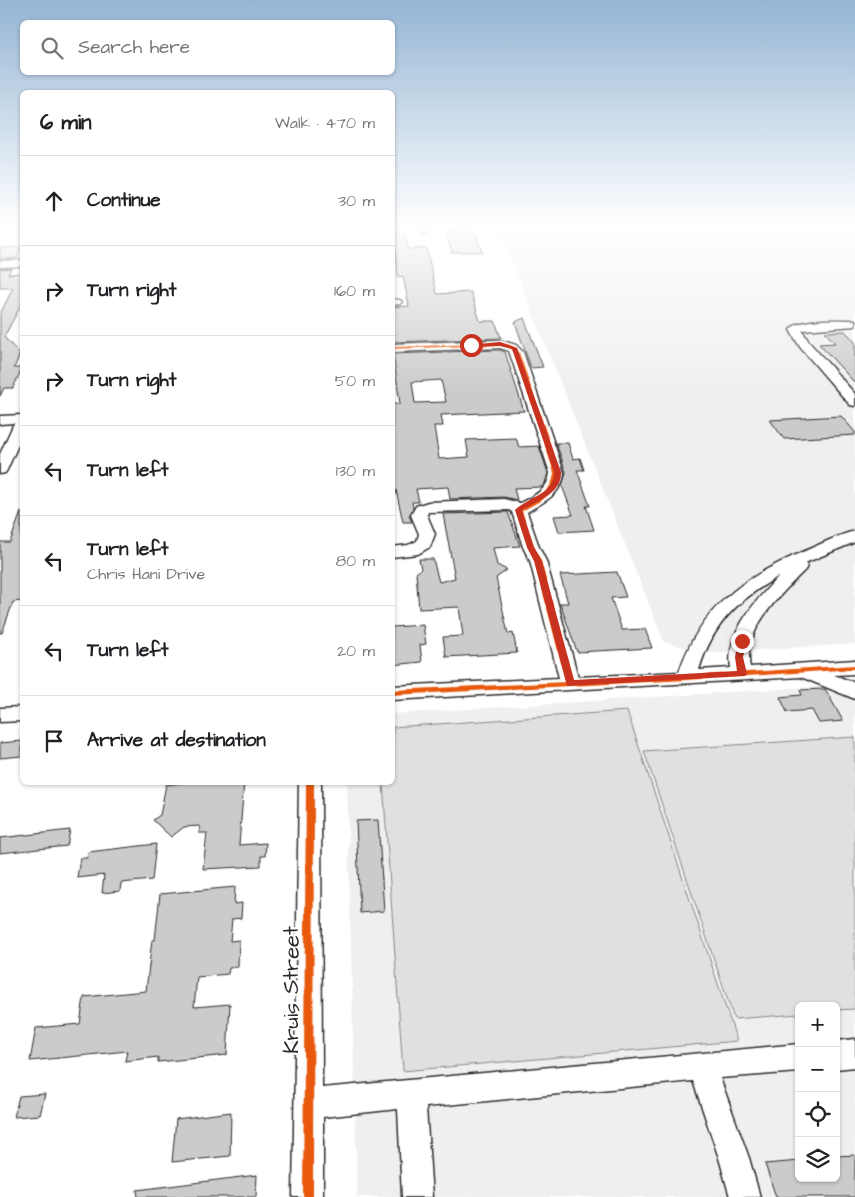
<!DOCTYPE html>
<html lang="en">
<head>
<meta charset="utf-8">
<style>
  body { margin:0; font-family:"Architects Daughter",sans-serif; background:#f6f6f6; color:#202124 }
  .controls { position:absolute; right:15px; bottom:15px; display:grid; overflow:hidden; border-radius:8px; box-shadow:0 1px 4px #0004 }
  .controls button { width:45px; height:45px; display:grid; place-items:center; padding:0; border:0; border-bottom:1px solid #e0e0e0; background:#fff; color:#202124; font:25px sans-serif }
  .stop { position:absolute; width:15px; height:15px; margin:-11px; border:4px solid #c8321e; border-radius:50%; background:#fff }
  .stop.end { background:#c8321e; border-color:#fff; box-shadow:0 1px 5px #0008 }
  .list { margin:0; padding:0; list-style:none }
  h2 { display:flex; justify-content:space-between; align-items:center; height:65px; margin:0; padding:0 20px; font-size:21px }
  h2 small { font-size:16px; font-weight:400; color:#757577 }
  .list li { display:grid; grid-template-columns:32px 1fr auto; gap:15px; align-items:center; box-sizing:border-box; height:90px; padding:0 20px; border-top:1px solid #e0e0e0 }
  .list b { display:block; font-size:19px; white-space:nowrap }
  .list p { margin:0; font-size:16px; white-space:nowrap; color:#757577 }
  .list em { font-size:16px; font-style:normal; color:#757577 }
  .icon { flex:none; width:28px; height:28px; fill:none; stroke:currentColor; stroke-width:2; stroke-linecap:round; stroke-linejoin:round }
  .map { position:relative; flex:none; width:855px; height:1197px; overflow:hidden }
  .search { position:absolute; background:#fff; box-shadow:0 1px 4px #0004; left:20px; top:20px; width:375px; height:55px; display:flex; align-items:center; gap:12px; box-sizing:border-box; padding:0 18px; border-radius:8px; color:#757577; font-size:19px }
  .panel { position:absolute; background:#fff; box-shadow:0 1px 4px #0004; left:20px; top:90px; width:375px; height:695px; border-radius:8px }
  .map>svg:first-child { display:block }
</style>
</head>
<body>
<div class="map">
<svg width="855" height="1197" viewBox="0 0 855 1197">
  <rect width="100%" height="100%" fill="#fff"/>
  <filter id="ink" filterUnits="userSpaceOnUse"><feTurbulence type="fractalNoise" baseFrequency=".02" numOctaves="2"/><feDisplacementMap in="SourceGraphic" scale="10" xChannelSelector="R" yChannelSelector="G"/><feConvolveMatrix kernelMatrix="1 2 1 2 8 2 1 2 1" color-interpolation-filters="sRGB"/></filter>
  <g filter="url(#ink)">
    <!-- built -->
    <path fill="#efefef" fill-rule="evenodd" d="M498,226H855V644L707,653L664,642Z
      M855,684V1197H357L347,783L392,782L393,714ZM799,1006H836V1178H799Z"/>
    <!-- green -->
    <path fill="#e0e0e0" stroke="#868686" d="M627,711L737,1041L403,1071L383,783L392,782L393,727Z
      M855,737V1009L836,1010V1006H799V1014L734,1019L644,751Z"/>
    <!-- building -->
    <path fill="#cbcbcb" stroke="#2b2b2b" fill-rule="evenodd" d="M462,227H473L482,252H452L446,233H464Z
      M394,235H405L408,249L426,248L437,294L471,292L480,321H495L501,338L392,342V307L409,306L403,276L398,277Z
      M22,247L17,258L0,259V248Z
      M11,268L8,274L21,273L22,269V303L4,337L20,354L14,368H22L13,388H4L0,396V314L13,288H0V269Z
      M524,318L543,367L531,368L515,322Z
      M845,331L855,342V383L819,344L835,343L825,332Z
      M500,350L505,352L524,411L441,415L443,426H434L439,459L469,457L466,440L516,438L519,447L539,446L548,473L545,483L542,487L514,488L517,500L504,497L450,499L448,487L416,489L419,502H412L413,508L409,516L412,522H403L396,490H392V404H400L393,354ZM441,380L446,402L415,403L412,382Z
      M841,416L855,432V435L784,439L770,420Z
      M556,443H568L573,459L580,458L584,470H577L590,506H586L594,530L559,532L554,516L573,515L562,486L566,472Z
      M21,512L22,596L21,601L13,602L2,633H0V542H10Z
      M508,512L520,546L493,548L497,565L507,570L496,578L508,634L513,633L517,653L446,657L443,637L463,636L459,607L419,609L416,573L421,569L419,559H433L439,582L455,578L443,514Z
      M617,572L626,597L611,598L622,630L645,629L652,648L577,652L560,603H568L560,575Z
      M423,625L426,644L420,645L422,662L392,665V627Z
      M825,689L843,721L819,723L812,710L787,712L780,697L802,695L800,690Z
      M22,741V756L0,758V743Z
      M189,782H244L239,845L266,843L265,856H261V866L203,869L207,833H199L200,826L184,827L171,837L153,820L160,815L166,785Z
      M378,820L384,911L360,913L356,821Z
      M70,830L67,846L0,853V838Z
      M156,844L152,880L121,883L120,891L102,893L104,875L77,878L80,858H87L88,852Z
      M235,887L234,904L242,903L241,918L232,919L230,941L239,940L238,967L229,968L228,974L197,977L194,1007L230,1004L227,1055L158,1062V1057L125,1061L127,1051L30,1061L36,1028L80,1024L84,997L146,991L152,940H155L160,894Z
      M45,1094L40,1115L14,1117L19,1096Z
      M231,1112L230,1156L172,1162L176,1119Z
      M855,1155V1197H776L765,1164L799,1161V1178H836V1156Z
      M257,1175L256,1197H138L137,1190Z"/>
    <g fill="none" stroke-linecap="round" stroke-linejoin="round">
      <!-- minor casing -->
      <g stroke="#2b2b2b" stroke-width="3">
        <path id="minor" d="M418,226H428L429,231L424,234L421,233Z
          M22,260V266L0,267V261Z
          M392,299L400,300L402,302L400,304L392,305Z
          M855,320V326L802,330L809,342L855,394V406L850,405L800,347L790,330C799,317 839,320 855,320Z
          M500,340L516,345L523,352L564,473C562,494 544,502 527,512L539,547L546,561L578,677L679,672C701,606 744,577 805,551C821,544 838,535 855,531V542L805,563L807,566L805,570C781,594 742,630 750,667L855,660V674L834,675L855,683V699L801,677L392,700V686L559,678L530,561L523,547L512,512L509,510L428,512L427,515L435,534L430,547L418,554L392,557V547L408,545L417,541L419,534L411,515L416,506L428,502L504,499L520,503C534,496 548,490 550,473L509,351L500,348L392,352V344ZM779,576C757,599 725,634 731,668L699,670C713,623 737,601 779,576Z
          M22,415V436L7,470L5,473L0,474V454L14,423L0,424V416Z
          M22,707V721L0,722V708Z
          M299,782H321L322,1088L799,1044V1072L720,1078L749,1158L760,1197H730L719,1158L693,1081L426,1107L432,1197H402L398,1109L323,1117V1197H293Z
          M855,1039V1067L836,1069V1041Z"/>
      </g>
      <!-- minor -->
      <use href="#minor" fill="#fff" fill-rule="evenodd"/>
      <!-- cycleway casing -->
      <g stroke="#fff" stroke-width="3">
        <path id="cycleway" d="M500,343C508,344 514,345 519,352L560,473C557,495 539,501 522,511L534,547L541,561L573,681L687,676L855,665V669L687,680L392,695V690L566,682L535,561L528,547L516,510C532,498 552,496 554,473L515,352L508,347L500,345L392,349V347Z
          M306,782H314L313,1197H303Z"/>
      </g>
      <!-- cycleway -->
      <use href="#cycleway" fill="#e8590c" fill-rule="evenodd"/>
    </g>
  </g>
  <!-- sky -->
  <linearGradient id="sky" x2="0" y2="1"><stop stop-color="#94b5d4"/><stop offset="0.57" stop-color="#fff"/><stop offset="1" stop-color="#fff" stop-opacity="0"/></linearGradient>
  <rect width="855" height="394" fill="url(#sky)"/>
  <!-- route -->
  <path fill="#c8321e" d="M500,342L517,348L561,472C562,493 538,501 522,510L534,547L542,561L574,680L737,671L735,657L738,641L742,638L747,641L743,657L747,674L745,676L567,686L534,561L527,547L515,510C528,497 555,494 554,472L512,349L500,346L471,347L468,345Z"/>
  <g text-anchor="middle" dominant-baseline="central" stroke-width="4.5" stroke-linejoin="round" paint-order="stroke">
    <!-- near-street labels -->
    <g font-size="22" fill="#2b2b2b" stroke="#fff">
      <text transform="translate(291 990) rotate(-90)">Kruis Street</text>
    </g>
  </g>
</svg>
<div class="controls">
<button>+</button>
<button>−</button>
<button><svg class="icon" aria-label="locate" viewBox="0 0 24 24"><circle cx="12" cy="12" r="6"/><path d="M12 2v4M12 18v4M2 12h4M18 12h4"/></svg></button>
<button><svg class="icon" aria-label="layers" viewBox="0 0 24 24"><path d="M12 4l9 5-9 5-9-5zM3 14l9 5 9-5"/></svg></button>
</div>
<div class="stop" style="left:471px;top:345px"></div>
<div class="stop end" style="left:742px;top:641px"></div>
<div class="search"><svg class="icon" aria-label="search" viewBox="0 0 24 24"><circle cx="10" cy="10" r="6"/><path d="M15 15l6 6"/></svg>Search here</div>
<section class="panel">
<h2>6 min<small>Walk · 470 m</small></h2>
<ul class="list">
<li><svg class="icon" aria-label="ahead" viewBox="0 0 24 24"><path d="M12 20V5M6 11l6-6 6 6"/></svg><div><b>Continue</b></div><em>30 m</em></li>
<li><svg class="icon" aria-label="right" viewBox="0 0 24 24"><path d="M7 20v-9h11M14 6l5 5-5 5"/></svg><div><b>Turn right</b></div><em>160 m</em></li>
<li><svg class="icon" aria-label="right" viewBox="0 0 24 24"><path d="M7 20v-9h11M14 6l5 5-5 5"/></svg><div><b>Turn right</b></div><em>50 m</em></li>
<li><svg class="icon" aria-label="left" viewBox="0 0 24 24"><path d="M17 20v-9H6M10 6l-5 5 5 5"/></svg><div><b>Turn left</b></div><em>130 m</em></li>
<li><svg class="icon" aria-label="left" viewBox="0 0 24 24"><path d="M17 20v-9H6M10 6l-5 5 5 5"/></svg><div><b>Turn left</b><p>Chris Hani Drive</p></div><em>80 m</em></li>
<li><svg class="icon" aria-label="left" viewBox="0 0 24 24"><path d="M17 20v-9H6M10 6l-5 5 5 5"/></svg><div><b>Turn left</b></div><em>20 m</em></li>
<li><svg class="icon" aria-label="arrive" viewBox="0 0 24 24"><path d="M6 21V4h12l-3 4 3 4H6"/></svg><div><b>Arrive at destination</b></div></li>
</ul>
</section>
</div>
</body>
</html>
